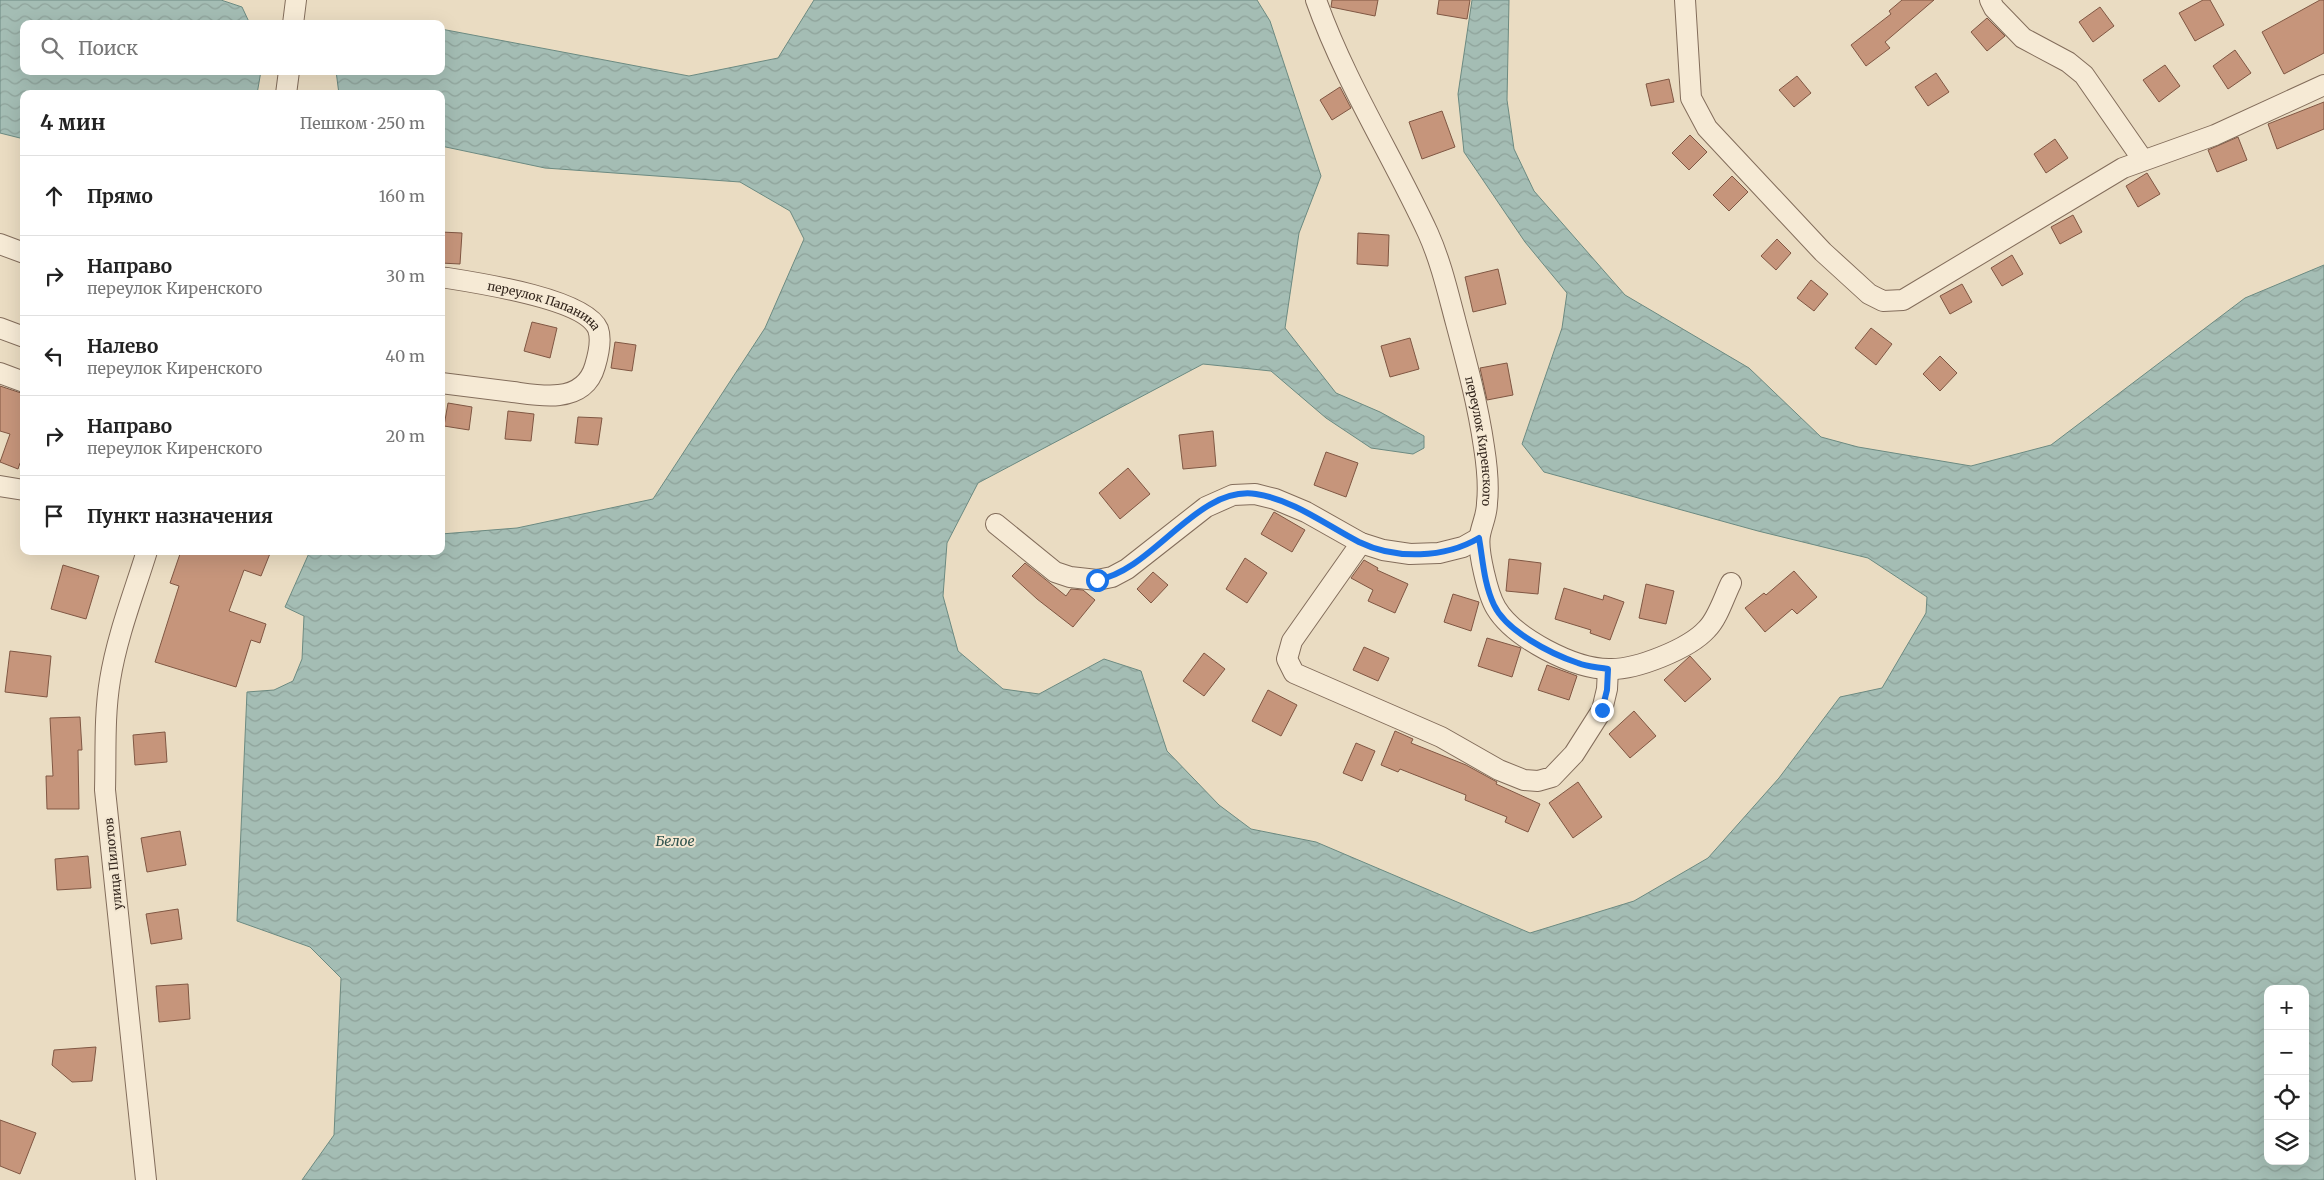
<!DOCTYPE html>
<html lang="ru">
<head>
<meta charset="utf-8">
<style>
  body { margin:0; font-family:Merriweather,serif; background:#f6f6f6; color:#222 }
  .controls { position:absolute; right:15px; bottom:15px; display:grid; overflow:hidden; border-radius:10px; box-shadow:0 5px 20px #0002 }
  .controls button { width:45px; height:45px; display:grid; place-items:center; padding:0; border:0; border-bottom:1px solid #e0e0e0; background:#fff; color:#222; font:25px sans-serif }
  .stop { position:absolute; width:15px; height:15px; margin:-11px; border:4px solid #1a73e8; border-radius:50%; background:#fff }
  .stop.end { background:#1a73e8; border-color:#fff; box-shadow:0 1px 5px #0008 }
  .list { margin:0; padding:0; list-style:none }
  h2 { display:flex; justify-content:space-between; align-items:center; height:65px; margin:0; padding:0 20px; font-size:21px }
  h2 small { font-size:16px; font-weight:400; color:#767676 }
  .list li { display:grid; grid-template-columns:32px 1fr auto; gap:15px; align-items:center; box-sizing:border-box; height:80px; padding:0 20px; border-top:1px solid #e0e0e0 }
  .list b { display:block; font-size:19px; white-space:nowrap }
  .list p { margin:0; font-size:16px; white-space:nowrap; color:#767676 }
  .list em { font-size:16px; font-style:normal; color:#767676 }
  .icon { flex:none; width:28px; height:28px; fill:none; stroke:currentColor; stroke-width:2; stroke-linecap:round; stroke-linejoin:round }
  .map { position:relative; flex:none; width:2324px; height:1180px; overflow:hidden }
  .search { position:absolute; background:#fff; box-shadow:0 5px 20px #0002; left:20px; top:20px; width:425px; height:55px; display:flex; align-items:center; gap:12px; box-sizing:border-box; padding:0 18px; border-radius:10px; color:#767676; font-size:19px }
  .panel { position:absolute; background:#fff; box-shadow:0 5px 20px #0002; left:20px; top:90px; width:425px; height:465px; border-radius:10px }
  .map>svg:first-child { display:block }
</style>
</head>
<body>
<div class="map">
<svg width="2324" height="1180" viewBox="0 0 2324 1180">
  <defs>
    <pattern id="water-waves" width="16" height="10" patternUnits="userSpaceOnUse" patternTransform="scale(1.25)"><rect width="16" height="10" fill="#a4bdb4"/><path d="M0 5q4-4 8 0t8 0" fill="none" stroke="#8ea29a"/></pattern>
  </defs>
  <rect width="100%" height="100%" fill="#eadcc2"/>
  <!-- water -->
  <path fill="url(#water-waves)" stroke="#6c8a81" fill-rule="evenodd" d="M0,0H221L242,7L250,24H24V71H261L257,94H24V139L0,133Z
    M814,0H1257L1270,21L1321,176L1299,233L1285,328L1336,393L1380,412L1424,436V448L1413,454L1371,448L1326,418L1271,371L1203,364L978,483L947,543L943,596L958,651L1003,689L1039,694L1104,659L1141,671L1167,751L1219,805L1251,829L1316,842L1530,933L1634,901L1708,858L1779,778L1840,697L1882,688L1926,613L1927,597L1868,558L1758,531L1544,472L1522,444L1562,328L1567,293L1525,242L1464,152L1458,94L1472,0H1509L1507,100L1514,149L1534,191L1625,295L1749,368L1821,437L1858,447L1971,466L2051,445L2245,298L2324,265V1180H302L334,1135L341,978L310,947L237,921L247,692L274,690L293,681L302,659L304,616L285,607L310,551H441V534L517,528L653,499L765,328L804,239L790,211L740,182L545,168L441,146V94H339L336,71H441V29L689,76L778,58ZM2268,989H2305V1161H2268Z"/>
  <!-- building -->
  <path fill="#c6957b" stroke="#805743" d="M1332,0H1378L1375,16L1331,7Z
    M1439,0H1470L1467,19L1437,14Z
    M1902,0H1934L1885,42L1890,48L1866,66L1851,45L1891,14L1889,11Z
    M2203,0H2210L2224,25L2195,41L2179,13Z
    M2320,0H2324V53L2284,74L2262,32Z
    M2100,7L2114,26L2093,42L2079,22Z
    M1987,18L2005,36L1987,51L1971,32Z
    M2235,50L2251,73L2228,89L2213,66Z
    M2165,65L2180,86L2159,102L2143,80Z
    M1936,73L1949,92L1928,106L1915,87Z
    M1797,76L1811,93L1794,107L1779,90Z
    M1669,79L1674,102L1651,106L1646,84Z
    M1340,87L1351,108L1332,120L1320,100Z
    M2324,102V129L2277,149L2268,124Z
    M1442,111L1455,147L1422,159L1409,122Z
    M1690,135L1707,152L1689,170L1672,153Z
    M2238,137L2247,160L2217,172L2208,150Z
    M2055,139L2068,158L2046,173L2034,154Z
    M2147,173L2160,194L2138,207L2126,186Z
    M1732,176L1748,192L1729,211L1713,195Z
    M2073,215L2082,232L2060,244L2051,227Z
    M441,232L462,233L460,264L441,263Z
    M1358,233L1389,235L1388,266L1357,264Z
    M1777,239L1791,253L1776,270L1761,256Z
    M2012,255L2023,274L2002,286L1991,268Z
    M1498,269L1506,304L1473,312L1465,277Z
    M1811,280L1828,294L1814,311L1797,298Z
    M1962,284L1972,302L1950,314L1940,296Z
    M532,322L557,328L550,358L524,351Z
    M1871,328L1892,344L1876,365L1855,348Z
    M1410,338L1419,369L1390,377L1381,346Z
    M615,342L636,345L632,371L611,368Z
    M1940,356L1957,373L1940,391L1923,374Z
    M1507,363L1513,395L1487,400L1480,368Z
    M0,386L24,394V465L20,463L18,469L0,462L10,434L0,431Z
    M448,403L472,407L469,430L444,426Z
    M508,411L534,414L531,441L505,439Z
    M578,417L602,418L598,445L575,443Z
    M1213,431L1216,466L1183,469L1179,435Z
    M1326,452L1358,463L1346,497L1314,485Z
    M1128,468L1150,494L1120,519L1099,493Z
    M1274,512L1305,530L1292,552L1261,534Z
    M181,551H271L261,576L244,570L229,611L266,624L260,643L251,640L236,687L155,662L179,586L170,583Z
    M1245,558L1267,573L1247,603L1226,589Z
    M1509,559L1541,563L1538,594L1506,591Z
    M1364,560L1378,568L1377,570L1408,584L1395,613L1368,601L1373,590L1351,578Z
    M1025,563L1066,596L1071,589L1083,590L1095,600L1073,627L1037,599L1012,576Z
    M63,565L99,576L86,619L51,609Z
    M1794,571L1817,597L1797,614L1792,609L1765,632L1745,608L1764,593L1766,595Z
    M1153,572L1168,585L1151,603L1137,589Z
    M1646,584L1674,591L1666,624L1639,618Z
    M1564,588L1603,600L1604,595L1624,602L1610,640L1590,633L1591,630L1555,619Z
    M1453,594L1479,602L1471,631L1444,622Z
    M1487,638L1521,648L1512,677L1478,666Z
    M1364,647L1389,658L1378,681L1353,670Z
    M10,651L51,656L47,697L5,692Z
    M1204,653L1225,669L1204,696L1183,681Z
    M1690,656L1711,679L1685,702L1664,680Z
    M1547,665L1577,676L1569,700L1538,690Z
    M1268,690L1297,705L1281,736L1252,721Z
    M1634,711L1656,736L1630,758L1609,734Z
    M80,717L82,750H78L79,809H47L46,776H53L50,718Z
    M1395,731L1413,739L1411,743L1466,765L1497,782L1496,784L1540,804L1528,832L1505,822L1507,817L1465,800L1466,795L1400,769L1398,772L1381,765Z
    M165,732L167,762L135,765L133,735Z
    M1356,743L1375,751L1362,781L1343,773Z
    M1578,782L1602,817L1573,838L1549,803Z
    M180,831L186,865L147,872L141,838Z
    M88,856L91,888L57,890L55,859Z
    M178,909L182,939L151,944L146,914Z
    M188,984L190,1019L159,1022L156,986Z
    M96,1047L92,1081L72,1082L52,1065L54,1050Z
    M0,1120L36,1133L20,1174L0,1166Z"/>
  <g fill="none" stroke-linecap="round" stroke-linejoin="round">
    <!-- minor casing -->
    <g stroke="#836d5b" stroke-width="22">
      <g id="minor">
        <path id="s1" d="M1316,0C1345,82 1392,155 1428,233C1441,262 1448,293 1456,323C1467,364 1478,405 1484,447C1487,466 1489,485 1487,503C1487,515 1482,524 1480,535C1477,550 1488,595 1496,608C1514,638 1574,669 1609,669C1636,670 1689,649 1707,629C1718,618 1724,597 1731,583"/>
        <path d="M1685,0L1691,98L1707,128L1823,252L1869,294L1883,301L1903,300L2123,168L2215,135L2324,85"/>
        <path d="M1990,0L1994,8L2023,38L2068,62L2084,75L2143,160"/>
        <path d="M293,24L296,0"/>
        <path d="M286,94L289,71"/>
        <path d="M0,244L24,253"/>
        <path id="s2" d="M441,277C472,282 585,298 598,329C602,340 598,356 595,366C590,384 577,393 559,395C545,397 528,394 513,392C489,389 465,386 441,383"/>
        <path d="M0,328L24,337"/>
        <path d="M0,373L24,382"/>
        <path d="M0,486L24,490"/>
        <path d="M996,524L1055,572L1070,577L1097,580L1112,577L1127,569L1206,507L1233,495L1255,494L1275,499L1306,512L1361,543L1383,550L1410,554L1439,553L1463,547L1479,538"/>
        <path d="M1361,543L1292,641L1287,659L1294,673L1441,737L1499,770L1524,780L1538,781L1552,777L1574,754L1602,710L1607,689L1608,669"/>
        <path d="M146,1180L105,790C106,753 104,716 110,680C117,636 134,593 147,551"/>
      </g>
    </g>
    <!-- minor -->
    <use href="#minor" stroke="#f6ead5" stroke-width="20"/>
  </g>
  <g fill="none" stroke-linecap="round" stroke-linejoin="round">
    <!-- route -->
    <path stroke="#1a73e8" stroke-width="6" d="M1097,580C1154,570 1197,485 1256,494C1294,500 1326,525 1359,542C1396,560 1445,558 1479,538C1483,561 1484,584 1494,605C1506,631 1551,654 1578,663C1587,667 1598,667 1608,669L1607,690L1602,710"/>
  </g>
  <g text-anchor="middle" dominant-baseline="central" stroke-width="4" stroke-linejoin="round" paint-order="stroke">
    <!-- street labels -->
    <g font-size="12" fill="#34271e" stroke="#f2e6d1">
      <text stroke="none"><textPath href="#s2" startOffset="108">переулок Папанина</textPath></text>
      <text stroke="none"><textPath href="#s1" startOffset="474">переулок Киренского</textPath></text>
      <text transform="translate(113 864) rotate(-96)">улица Пилотов</text>
    </g>
    <!-- water labels -->
    <g font-size="14" font-style="italic" fill="#2e524d" stroke="#f2e6d1">
      <text x="675" y="841">Белое</text>
    </g>
  </g>
</svg>
<div class="controls">
<button>+</button>
<button>−</button>
<button><svg class="icon" aria-label="locate" viewBox="0 0 24 24"><circle cx="12" cy="12" r="6"/><path d="M12 2v4M12 18v4M2 12h4M18 12h4"/></svg></button>
<button><svg class="icon" aria-label="layers" viewBox="0 0 24 24"><path d="M12 4l9 5-9 5-9-5zM3 14l9 5 9-5"/></svg></button>
</div>
<div class="stop" style="left:1097px;top:580px"></div>
<div class="stop end" style="left:1602px;top:710px"></div>
<div class="search"><svg class="icon" aria-label="search" viewBox="0 0 24 24"><circle cx="10" cy="10" r="6"/><path d="M15 15l6 6"/></svg>Поиск</div>
<section class="panel">
<h2>4 мин<small>Пешком · 250 m</small></h2>
<ul class="list">
<li><svg class="icon" aria-label="ahead" viewBox="0 0 24 24"><path d="M12 20V5M6 11l6-6 6 6"/></svg><div><b>Прямо</b></div><em>160 m</em></li>
<li><svg class="icon" aria-label="right" viewBox="0 0 24 24"><path d="M7 20v-9h11M14 6l5 5-5 5"/></svg><div><b>Направо</b><p>переулок Киренского</p></div><em>30 m</em></li>
<li><svg class="icon" aria-label="left" viewBox="0 0 24 24"><path d="M17 20v-9H6M10 6l-5 5 5 5"/></svg><div><b>Налево</b><p>переулок Киренского</p></div><em>40 m</em></li>
<li><svg class="icon" aria-label="right" viewBox="0 0 24 24"><path d="M7 20v-9h11M14 6l5 5-5 5"/></svg><div><b>Направо</b><p>переулок Киренского</p></div><em>20 m</em></li>
<li><svg class="icon" aria-label="arrive" viewBox="0 0 24 24"><path d="M6 21V4h12l-3 4 3 4H6"/></svg><div><b>Пункт назначения</b></div></li>
</ul>
</section>
</div>
</body>
</html>
